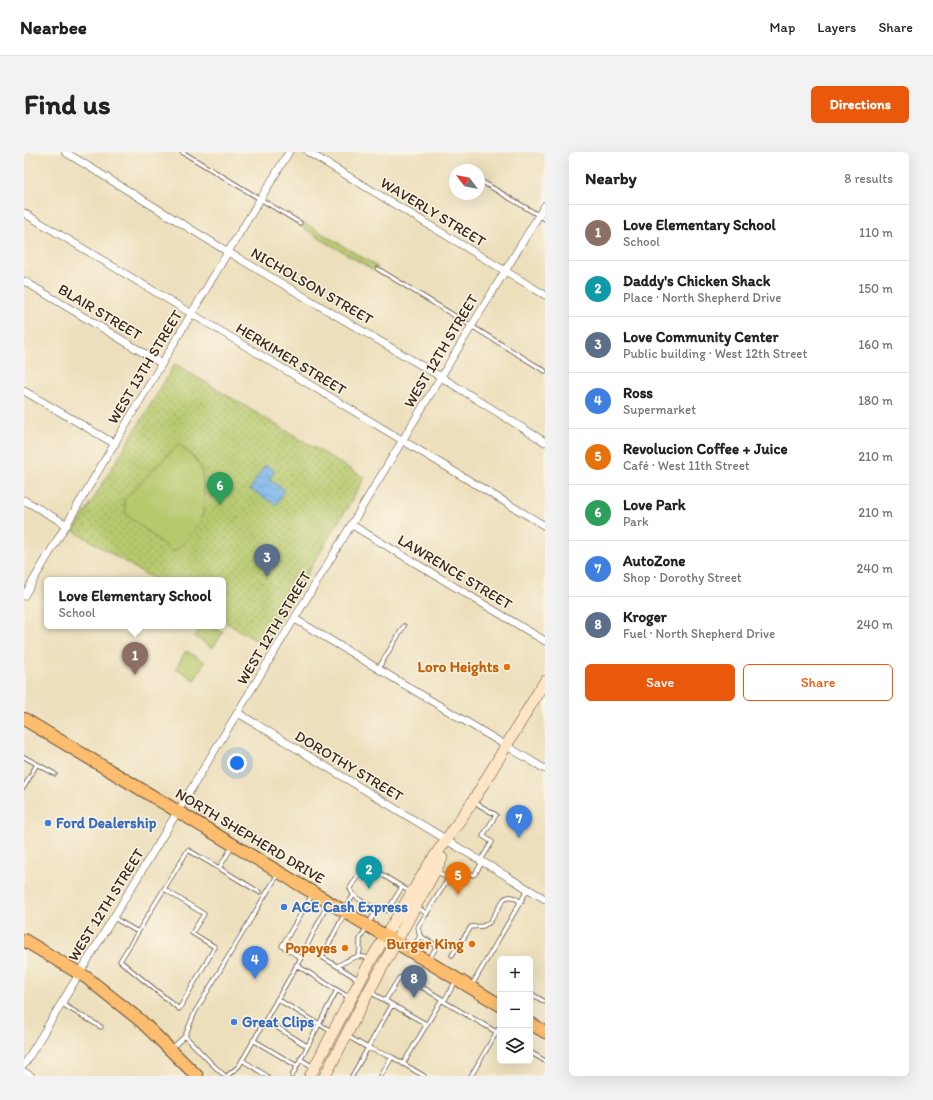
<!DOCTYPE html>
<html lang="en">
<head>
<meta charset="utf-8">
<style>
  body { margin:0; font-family:Itim,sans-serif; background:#f2f2f2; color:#222 }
  .controls { position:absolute; right:12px; bottom:12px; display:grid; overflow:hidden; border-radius:6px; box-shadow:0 4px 16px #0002 }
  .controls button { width:36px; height:36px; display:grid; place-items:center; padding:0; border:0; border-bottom:1px solid #e0e0e0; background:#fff; color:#222; font:20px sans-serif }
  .compass { position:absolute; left:425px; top:12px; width:36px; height:36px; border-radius:50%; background:#fff; box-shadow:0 4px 16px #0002; rotate:302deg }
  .you { position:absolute; left:213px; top:611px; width:14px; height:14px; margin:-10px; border:3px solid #fff; border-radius:50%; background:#1a73e8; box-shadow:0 0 0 6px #1a73e833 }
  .badge { display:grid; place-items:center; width:26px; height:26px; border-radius:50%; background:#ea580c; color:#fff; font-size:13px; font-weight:700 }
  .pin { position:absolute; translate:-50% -33px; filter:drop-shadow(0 1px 2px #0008) }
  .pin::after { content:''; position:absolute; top:21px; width:14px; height:12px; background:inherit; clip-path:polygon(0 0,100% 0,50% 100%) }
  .popup { position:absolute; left:20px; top:425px; width:182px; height:52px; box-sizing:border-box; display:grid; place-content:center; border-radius:6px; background:#fff; filter:drop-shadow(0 1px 3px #0005); font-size:13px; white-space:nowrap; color:#767676 }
  .popup b { font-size:15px; color:#222 }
  .popup::after { content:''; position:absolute; left:50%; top:100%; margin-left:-8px; border:8px solid transparent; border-top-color:#fff }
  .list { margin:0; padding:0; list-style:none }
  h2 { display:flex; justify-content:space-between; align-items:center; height:52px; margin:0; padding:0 16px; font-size:17px }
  h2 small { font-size:13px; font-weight:400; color:#767676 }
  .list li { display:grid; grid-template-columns:26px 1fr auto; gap:12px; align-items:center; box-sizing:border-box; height:56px; padding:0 16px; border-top:1px solid #e0e0e0 }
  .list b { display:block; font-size:15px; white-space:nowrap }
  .list p { margin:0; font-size:13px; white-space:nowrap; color:#767676 }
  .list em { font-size:13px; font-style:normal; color:#767676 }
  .actions { display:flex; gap:8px; padding:12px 16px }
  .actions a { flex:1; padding:9px 0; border:1px solid #ea580c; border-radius:6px; text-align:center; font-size:14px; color:#ea580c }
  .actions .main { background:#ea580c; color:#fff }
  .icon { flex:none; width:22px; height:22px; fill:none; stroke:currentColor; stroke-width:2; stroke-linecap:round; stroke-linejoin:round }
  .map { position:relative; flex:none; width:521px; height:924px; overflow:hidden; border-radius:6px }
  header { display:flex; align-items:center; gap:24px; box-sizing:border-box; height:56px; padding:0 20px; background:#fff; border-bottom:1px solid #e0e0e0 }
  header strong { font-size:19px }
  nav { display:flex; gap:22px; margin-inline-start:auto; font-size:14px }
  .intro { display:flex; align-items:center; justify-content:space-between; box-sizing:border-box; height:96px; padding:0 24px }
  h1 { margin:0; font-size:28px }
  .button { padding:10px 18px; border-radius:6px; background:#ea580c; color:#fff; font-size:14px; font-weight:700 }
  main { display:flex; gap:24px; padding:0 24px }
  aside { flex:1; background:#fff; border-radius:6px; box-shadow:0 4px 16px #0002 }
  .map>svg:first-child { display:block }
</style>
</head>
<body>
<header>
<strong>Nearbee</strong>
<nav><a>Map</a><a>Layers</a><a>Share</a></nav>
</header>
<div class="intro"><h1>Find us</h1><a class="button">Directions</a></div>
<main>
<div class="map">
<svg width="521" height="924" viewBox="0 0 521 924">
  <defs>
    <pattern id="grass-tufts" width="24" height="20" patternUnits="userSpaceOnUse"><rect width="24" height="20" fill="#b6c96d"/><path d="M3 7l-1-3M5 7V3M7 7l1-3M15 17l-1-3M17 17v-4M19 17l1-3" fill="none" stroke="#95a359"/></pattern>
    <pattern id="park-dots" width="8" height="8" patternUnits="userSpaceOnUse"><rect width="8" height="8" fill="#b6c96d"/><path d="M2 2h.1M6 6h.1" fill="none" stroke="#95a359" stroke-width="1.8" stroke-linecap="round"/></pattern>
    <pattern id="water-waves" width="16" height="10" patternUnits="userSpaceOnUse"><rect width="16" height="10" fill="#79b5eb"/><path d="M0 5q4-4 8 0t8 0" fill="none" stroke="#6493be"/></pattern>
  </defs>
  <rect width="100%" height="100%" fill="#fcf5e5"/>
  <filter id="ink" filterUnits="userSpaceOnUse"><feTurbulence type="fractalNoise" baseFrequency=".025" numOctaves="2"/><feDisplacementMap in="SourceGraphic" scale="8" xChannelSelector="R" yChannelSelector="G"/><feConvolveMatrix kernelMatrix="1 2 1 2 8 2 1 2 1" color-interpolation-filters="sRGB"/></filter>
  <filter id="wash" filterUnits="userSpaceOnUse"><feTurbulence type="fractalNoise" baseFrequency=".012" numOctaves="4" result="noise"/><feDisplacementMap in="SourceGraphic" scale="16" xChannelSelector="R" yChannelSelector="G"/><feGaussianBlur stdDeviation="0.9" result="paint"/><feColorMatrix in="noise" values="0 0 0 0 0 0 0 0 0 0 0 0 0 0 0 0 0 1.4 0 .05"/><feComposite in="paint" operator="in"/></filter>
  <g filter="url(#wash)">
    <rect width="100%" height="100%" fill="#ecdfbc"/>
    <!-- grass -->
    <path fill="url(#grass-tufts)" stroke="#787a46" d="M279,70L354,115L351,119L277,75Z"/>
    <!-- park -->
    <path fill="url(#park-dots)" stroke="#787a46" d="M151,212L341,326L240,493L199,469V428H131L50,379Z"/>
    <!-- garden -->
    <path fill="#b6c96d" stroke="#787a46" d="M155,292L171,307L178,319L180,343L179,362L172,376L159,392L149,400L102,362L100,348Z
      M177,474H188L199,480L189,496L171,485Z
      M162,499L181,510L170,528L152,516Z"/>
    <!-- water -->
    <path fill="url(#water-waves)" stroke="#5a7084" d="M241,313L251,319L245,328L261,338L252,353L226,337Z"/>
  </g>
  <g filter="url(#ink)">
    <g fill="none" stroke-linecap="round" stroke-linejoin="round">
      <!-- service casing -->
      <g stroke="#564536" stroke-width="5">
        <path id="service" d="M158,0L276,71
          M455,28L521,67
          M354,117L521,219
          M354,517L380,474
          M0,605L13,612
          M0,635L13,612L31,622
          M450,650L472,663L459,684L468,690L457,708
          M195,716L235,740
          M412,718L424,727
          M429,719C433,723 439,723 444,720
          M378,735L364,758C357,761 334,748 329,742C327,740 327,738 326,736L338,717L343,715L352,719L386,740
          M140,737L164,698L195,716L208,695
          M392,754L403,762
          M320,757L330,743
          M321,761L298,805L334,827
          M90,766L114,780L96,809L155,857L191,795L168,781L180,762L140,737L114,780
          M396,784L413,794L405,807
          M388,797L396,784L394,775L429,719C437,714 442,719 449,723L451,722L459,709
          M428,803L447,775L459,774L466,770L480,747C486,742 491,746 497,750
          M334,804L336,799V787L353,757
          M277,806L258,794L288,743
          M272,813L326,846
          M313,814C324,809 334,800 345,807
          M448,833L504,737
          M346,840L402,872
          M506,841L521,850
          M253,847L307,879
          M417,848L476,882
          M361,849L375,826L381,825L418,847L379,912
          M420,849L432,829
          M38,852L77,875
          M241,868L283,894
          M323,884L344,896L368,905L400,924
          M229,888L273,914
          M148,896L161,884
          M506,900L521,909
          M276,907L289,915
          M218,908L243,924
          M201,924L188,912L161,884L171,860L254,722
          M203,924L215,914L277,806L304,751
          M268,924L313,838
          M328,924L368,853
          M357,924L368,905
          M447,924L476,874"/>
      </g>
      <!-- minor casing -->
      <g stroke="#564536" stroke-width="8">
        <path id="minor" d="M41,0L204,100L417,225L521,290
          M284,0L521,143
          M0,61L521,374
          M0,129L138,212
          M0,239L91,292
          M0,348L43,373
          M328,373L521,489
          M0,444L204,100L265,0
          M271,467L521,617
          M214,561L423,688
          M427,691L521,747
          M0,913L521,53
          M0,920L7,924"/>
      </g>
      <!-- secondary casing -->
      <g stroke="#564536" stroke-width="12">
        <path id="secondary" d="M286,924L347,808L404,714L449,649L521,529
          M301,924L345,839L418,706"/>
      </g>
      <!-- primary casing -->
      <g stroke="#564536" stroke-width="14">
        <path id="primary" d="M0,567L476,853
          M0,788L63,826L117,869L173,924
          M506,871L521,880"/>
      </g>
      <!-- service -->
      <use href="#service" stroke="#fff" stroke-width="3.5"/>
      <!-- minor -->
      <use href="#minor" stroke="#fff" stroke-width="7"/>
      <!-- secondary -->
      <use href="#secondary" stroke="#fee5c5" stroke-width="11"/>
      <!-- primary -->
      <use href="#primary" stroke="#fcbd6e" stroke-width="12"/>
    </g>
  </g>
  <!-- markers -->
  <g fill="#e8710a" stroke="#fcf5e5" stroke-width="1.5">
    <circle cx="483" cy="515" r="4"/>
    <circle cx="448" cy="792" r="4"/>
    <circle cx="321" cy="796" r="4"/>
  </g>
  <g fill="#3f7fe0" stroke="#fcf5e5" stroke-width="1.5">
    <circle cx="24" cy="671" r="4"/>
    <circle cx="260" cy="755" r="4"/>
    <circle cx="210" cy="870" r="4"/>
  </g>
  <g text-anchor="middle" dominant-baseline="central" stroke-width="3" stroke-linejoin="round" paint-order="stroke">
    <!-- street labels -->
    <g font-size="15" fill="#3b2a1e" stroke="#fcf5e5">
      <text transform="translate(409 60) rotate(31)">WAVERLY STREET</text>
      <text transform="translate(288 134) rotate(30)">NICHOLSON STREET</text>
      <text transform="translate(76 160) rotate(31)">BLAIR STREET</text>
      <text transform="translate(417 199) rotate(-59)">WEST 12TH STREET</text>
      <text transform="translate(267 207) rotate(31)">HERKIMER STREET</text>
      <text transform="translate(121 215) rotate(-59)">WEST 13TH STREET</text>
      <text transform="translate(431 420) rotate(31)">LAWRENCE STREET</text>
      <text transform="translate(250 476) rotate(-59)">WEST 12TH STREET</text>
      <text transform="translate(325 614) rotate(31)">DOROTHY STREET</text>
      <text transform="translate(226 684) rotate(31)">NORTH SHEPHERD DRIVE</text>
      <text transform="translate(82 753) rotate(-58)">WEST 12TH STREET</text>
    </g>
    <!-- food labels -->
    <g font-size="15" font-weight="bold" fill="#c56008" stroke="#fcf5e5" text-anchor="end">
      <text x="475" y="515">Loro Heights</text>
      <text x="440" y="792">Burger King</text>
      <text x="313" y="796">Popeyes</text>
    </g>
    <!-- shop labels -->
    <g font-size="15" font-weight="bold" fill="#366cbe" stroke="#fcf5e5" text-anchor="start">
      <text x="32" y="671">Ford Dealership</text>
      <text x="268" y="755">ACE Cash Express</text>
      <text x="218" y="870">Great Clips</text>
    </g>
  </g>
</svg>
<div class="controls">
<button>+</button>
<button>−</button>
<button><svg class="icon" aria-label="layers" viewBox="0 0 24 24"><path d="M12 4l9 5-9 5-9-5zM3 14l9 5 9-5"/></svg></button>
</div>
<svg class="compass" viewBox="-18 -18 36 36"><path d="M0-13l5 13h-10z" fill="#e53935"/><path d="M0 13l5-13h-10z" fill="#767676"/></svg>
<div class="you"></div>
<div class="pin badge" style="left:111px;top:523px;background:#8d6e63">1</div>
<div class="popup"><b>Love Elementary School</b>School</div>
<div class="pin badge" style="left:345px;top:737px;background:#0f9aa8">2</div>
<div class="pin badge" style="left:243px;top:425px;background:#5c6f8a">3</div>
<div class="pin badge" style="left:231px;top:827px;background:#3f7fe0">4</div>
<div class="pin badge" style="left:434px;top:743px;background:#e8710a">5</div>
<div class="pin badge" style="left:196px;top:353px;background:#2e9e5b">6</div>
<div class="pin badge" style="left:495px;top:686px;background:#3f7fe0">7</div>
<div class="pin badge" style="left:390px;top:846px;background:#5c6f8a">8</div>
</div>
<aside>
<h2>Nearby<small>8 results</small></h2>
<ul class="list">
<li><span class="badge" style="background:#8d6e63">1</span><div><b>Love Elementary School</b><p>School</p></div><em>110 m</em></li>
<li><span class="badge" style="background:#0f9aa8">2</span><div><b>Daddy's Chicken Shack</b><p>Place · North Shepherd Drive</p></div><em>150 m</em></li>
<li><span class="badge" style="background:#5c6f8a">3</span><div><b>Love Community Center</b><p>Public building · West 12th Street</p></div><em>160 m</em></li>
<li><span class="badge" style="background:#3f7fe0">4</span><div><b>Ross</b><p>Supermarket</p></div><em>180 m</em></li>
<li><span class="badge" style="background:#e8710a">5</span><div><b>Revolucion Coffee + Juice</b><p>Café · West 11th Street</p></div><em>210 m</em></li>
<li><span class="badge" style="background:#2e9e5b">6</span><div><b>Love Park</b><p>Park</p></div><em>210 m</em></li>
<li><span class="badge" style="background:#3f7fe0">7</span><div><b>AutoZone</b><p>Shop · Dorothy Street</p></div><em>240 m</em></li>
<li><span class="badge" style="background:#5c6f8a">8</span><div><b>Kroger</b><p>Fuel · North Shepherd Drive</p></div><em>240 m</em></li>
</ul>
<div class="actions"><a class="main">Save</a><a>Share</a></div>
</aside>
</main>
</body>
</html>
